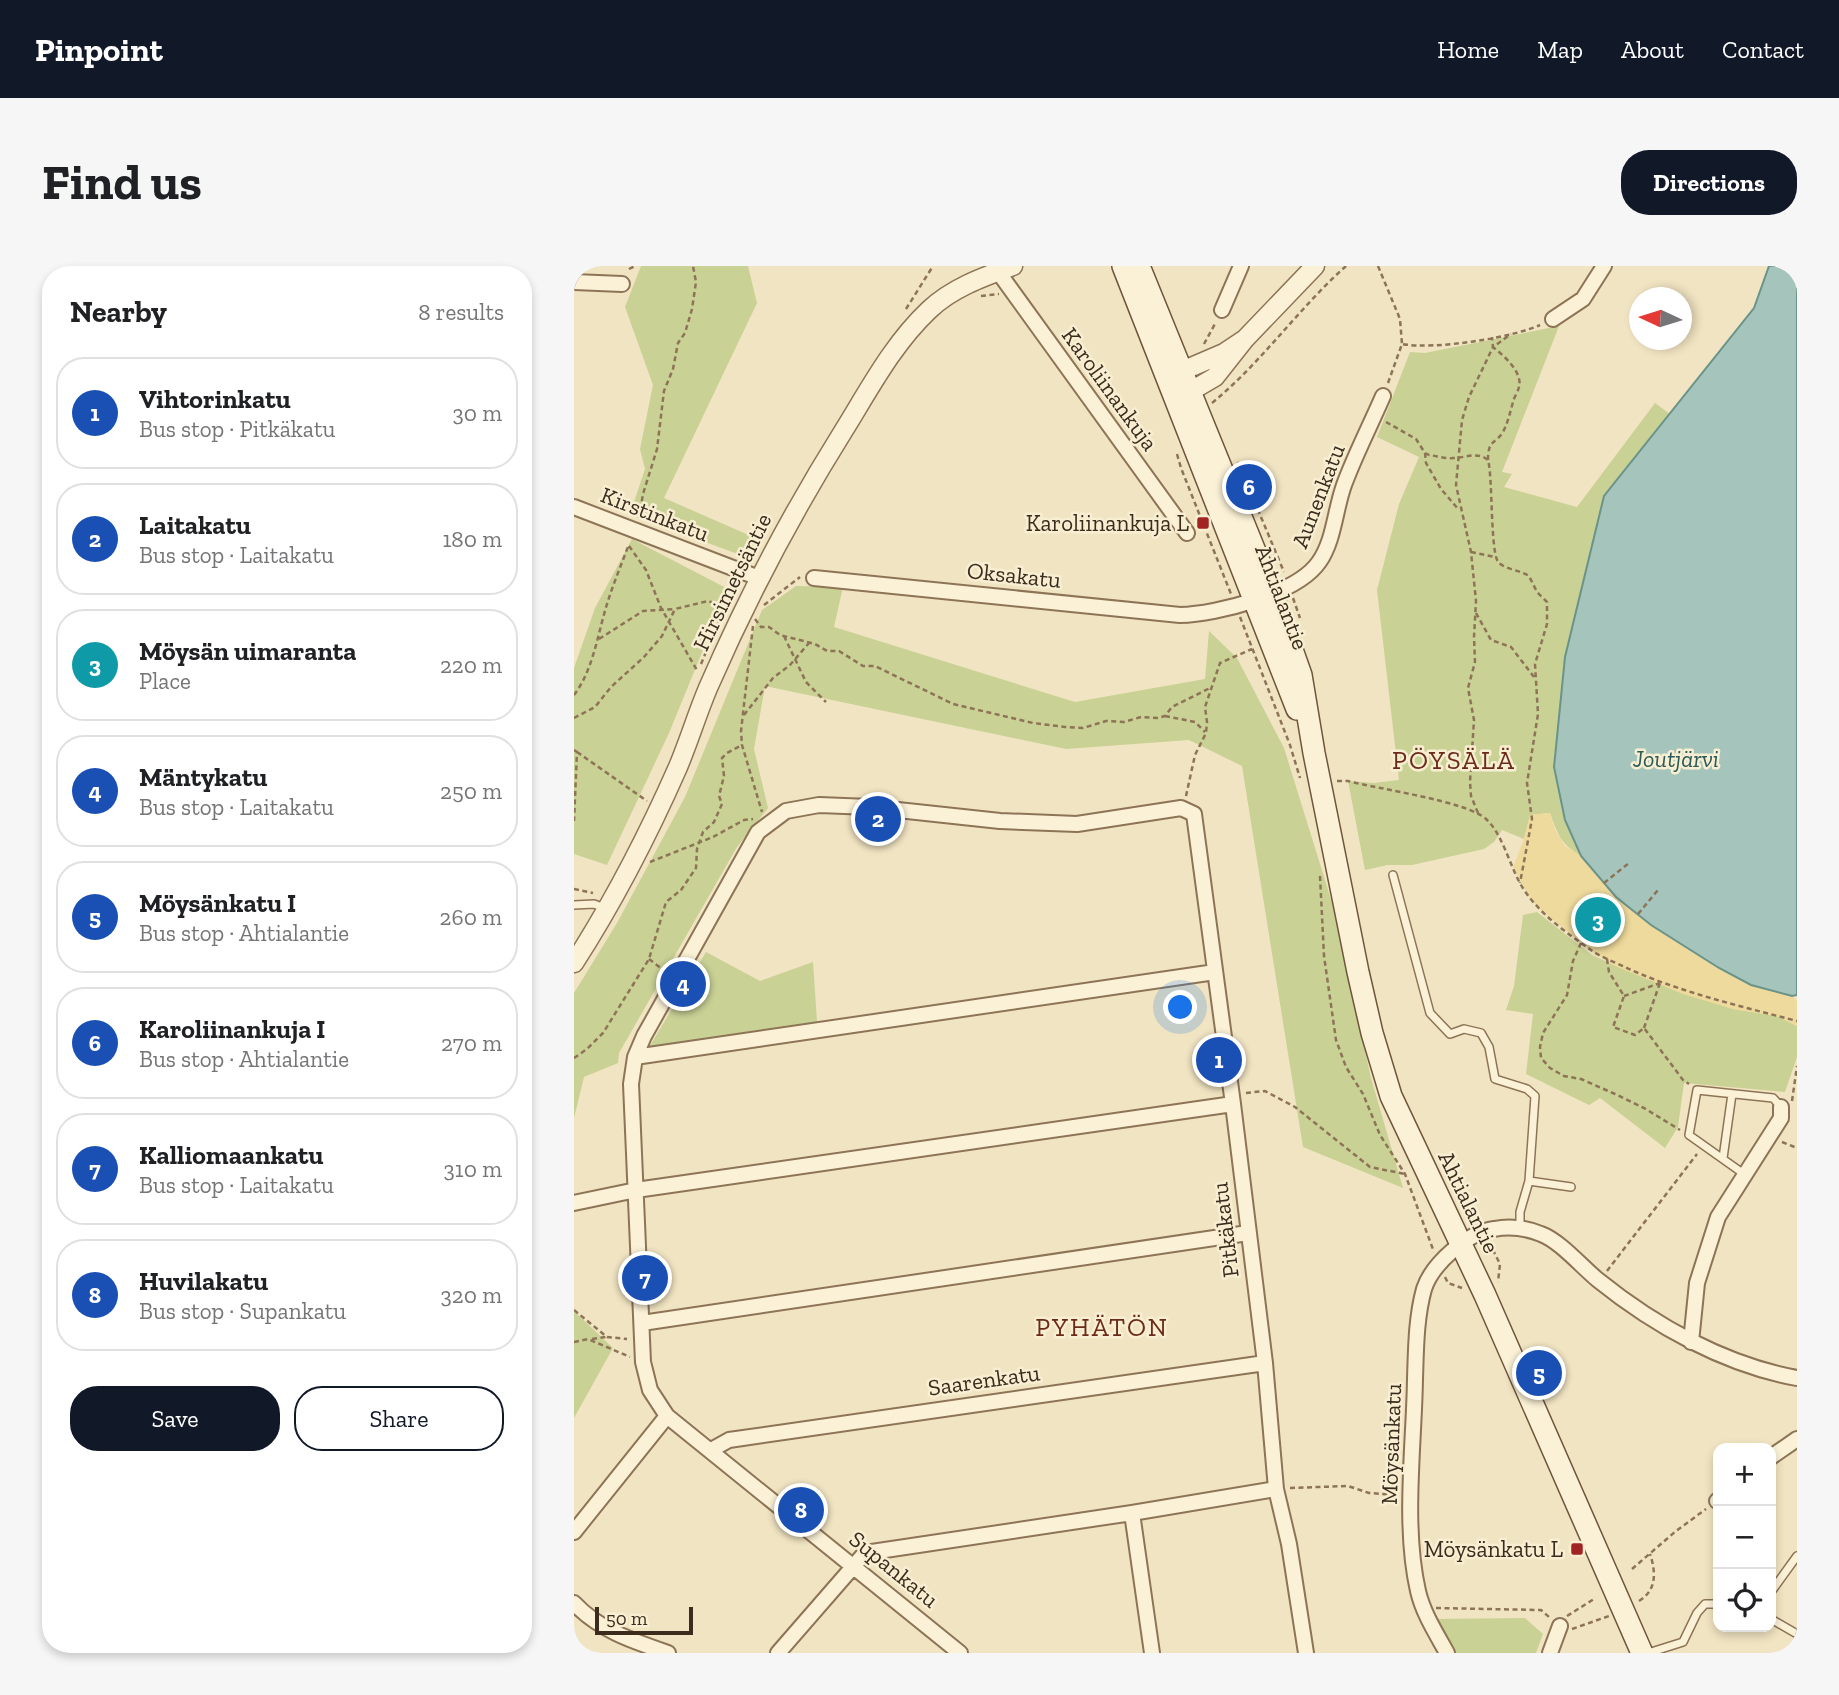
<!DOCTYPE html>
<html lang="en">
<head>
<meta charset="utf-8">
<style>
  body { margin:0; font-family:"Zilla Slab",serif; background:#f6f6f6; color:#202124 }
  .controls { position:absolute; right:21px; bottom:21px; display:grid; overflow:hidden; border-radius:14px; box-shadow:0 4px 10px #0003 }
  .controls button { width:63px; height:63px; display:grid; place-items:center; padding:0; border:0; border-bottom:2px solid #e0e0e0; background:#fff; color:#202124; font:35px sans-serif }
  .compass { position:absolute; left:1055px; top:21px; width:63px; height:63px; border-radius:50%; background:#fff; box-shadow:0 4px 10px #0003; rotate:274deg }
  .scale { position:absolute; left:21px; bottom:18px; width:98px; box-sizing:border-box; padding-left:7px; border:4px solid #3b2c1d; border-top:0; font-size:19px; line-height:24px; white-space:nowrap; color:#3b2c1d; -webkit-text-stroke:5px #f8eed2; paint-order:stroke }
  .you { position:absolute; left:607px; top:742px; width:24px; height:24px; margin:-18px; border:5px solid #fff; border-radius:50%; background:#1a73e8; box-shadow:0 0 0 10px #1a73e833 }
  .badge { display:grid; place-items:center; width:46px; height:46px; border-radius:50%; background:#111827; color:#fff; font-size:23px; font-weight:700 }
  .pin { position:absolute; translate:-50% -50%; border:4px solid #fff; box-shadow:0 2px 7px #0006 }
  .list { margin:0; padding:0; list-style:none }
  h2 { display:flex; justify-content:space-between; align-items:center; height:91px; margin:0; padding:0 28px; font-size:30px }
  h2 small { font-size:23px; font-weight:400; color:#757577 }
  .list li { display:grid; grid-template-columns:46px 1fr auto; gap:21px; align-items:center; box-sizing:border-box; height:112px; margin:0 14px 14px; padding:0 14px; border:2px solid #e0e0e0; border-radius:28px }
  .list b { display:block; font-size:26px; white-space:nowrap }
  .list p { margin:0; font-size:23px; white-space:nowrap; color:#757577 }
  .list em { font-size:23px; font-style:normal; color:#757577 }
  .actions { display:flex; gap:14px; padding:21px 28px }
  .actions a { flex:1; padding:16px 0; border:2px solid #111827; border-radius:28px; text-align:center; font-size:24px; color:#111827 }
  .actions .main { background:#111827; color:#fff }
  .icon { flex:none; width:38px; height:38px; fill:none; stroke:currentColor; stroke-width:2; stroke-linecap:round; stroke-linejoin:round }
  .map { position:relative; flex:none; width:1223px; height:1387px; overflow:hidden; border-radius:28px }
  header { display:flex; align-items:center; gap:42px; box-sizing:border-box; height:98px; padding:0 35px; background:#111827; color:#fff }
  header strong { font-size:33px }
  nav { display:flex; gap:38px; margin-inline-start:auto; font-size:24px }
  .intro { display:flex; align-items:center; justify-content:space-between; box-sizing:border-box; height:168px; padding:0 42px }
  h1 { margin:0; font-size:49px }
  .button { padding:18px 32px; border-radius:28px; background:#111827; color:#fff; font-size:24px; font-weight:700 }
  main { display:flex; gap:42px; padding:0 42px }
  aside { flex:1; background:#fff; border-radius:28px; box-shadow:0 4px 10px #0003 }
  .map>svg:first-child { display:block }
</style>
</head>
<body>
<header>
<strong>Pinpoint</strong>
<nav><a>Home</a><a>Map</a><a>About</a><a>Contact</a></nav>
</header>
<div class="intro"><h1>Find us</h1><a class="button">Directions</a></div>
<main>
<aside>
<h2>Nearby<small>8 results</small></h2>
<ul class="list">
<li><span class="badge" style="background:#1a4fb4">1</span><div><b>Vihtorinkatu</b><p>Bus stop · Pitkäkatu</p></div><em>30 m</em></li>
<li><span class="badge" style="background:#1a4fb4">2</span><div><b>Laitakatu</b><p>Bus stop · Laitakatu</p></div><em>180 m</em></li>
<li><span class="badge" style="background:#0f9aa8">3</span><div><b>Möysän uimaranta</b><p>Place</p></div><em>220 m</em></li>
<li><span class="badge" style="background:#1a4fb4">4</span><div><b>Mäntykatu</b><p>Bus stop · Laitakatu</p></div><em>250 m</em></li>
<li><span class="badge" style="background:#1a4fb4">5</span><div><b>Möysänkatu I</b><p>Bus stop · Ahtialantie</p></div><em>260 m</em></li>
<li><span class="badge" style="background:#1a4fb4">6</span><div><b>Karoliinankuja I</b><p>Bus stop · Ahtialantie</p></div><em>270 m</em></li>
<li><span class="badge" style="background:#1a4fb4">7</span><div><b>Kalliomaankatu</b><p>Bus stop · Laitakatu</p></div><em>310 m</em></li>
<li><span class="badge" style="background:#1a4fb4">8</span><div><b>Huvilakatu</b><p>Bus stop · Supankatu</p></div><em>320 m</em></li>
</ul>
<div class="actions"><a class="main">Save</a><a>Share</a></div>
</aside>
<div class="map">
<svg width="1223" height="1387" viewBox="0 0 1223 1387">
  <rect width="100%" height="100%" fill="#f1e4c2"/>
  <!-- green -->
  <path fill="#c9d195" d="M67,0H174L183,37L90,232L186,274L179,288L169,290L56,248L71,203L66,183L79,119L51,41Z
    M985,60L928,206L938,208L930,221L1003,241L1081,137L1096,148L1030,230L991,391L980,501L991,554L1007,590C986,577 984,569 976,547L956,549L950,573L928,564L920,576L910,583L838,599H814L791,604L774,515L800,517L825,514L803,324L825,238L845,191L803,171L836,86L851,87Z
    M58,273L154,323L95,467L33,599L0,588V402L21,342Z
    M222,320L269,321L260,361L501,436L631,413L635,365L663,392L710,482L760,643L797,812L829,922L729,881L668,500L615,474L492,483L191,420L180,483L194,542L163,581L45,787L44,797L10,811L0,852V727L43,657L111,531L188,344Z
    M963,646L1018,689L1058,707L1159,743L1203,750L1223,760V791L1211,826L1110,817L1104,861L1091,882L1026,832L1015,839L952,808L959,748L932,744L940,720L949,649Z
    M132,686L186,715L239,696L244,770L68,793Z
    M0,1045L39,1082L0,1152Z
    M951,1352L969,1368L962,1387H878L860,1353Z"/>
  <!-- sand -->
  <path fill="#efda9d" d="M976,547L981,564L991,580L1007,590L1042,631L1177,719L1218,730L1223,735V760L1203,750L1159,743L1109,728L1041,700L1020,687L967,644L957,634L939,601L950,573L956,549Z"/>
  <!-- water -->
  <path fill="#a5c4bb" stroke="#6a9389" stroke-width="2" d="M1195,0H1223V729L1218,730L1177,719L1145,702L1077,659L1042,631L1007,590L991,554L980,501L991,391L1030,230L1180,42Z"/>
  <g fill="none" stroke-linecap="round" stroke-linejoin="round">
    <!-- service casing -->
    <g stroke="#8d7457" stroke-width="10">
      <path id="service" d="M819,609L856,747L876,768L890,763L907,767L915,781L921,813L953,823L961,830L955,915L946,946V962
        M0,639L20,638L33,643
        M1149,892L1158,828
        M1170,908L1115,869L1123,824L1199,832L1207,841
        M955,915L997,921
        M1197,1326L1223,1290
        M1197,1353L1223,1368
        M1074,1387L1109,1376L1123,1347L1131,1338H1144"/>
    </g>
    <!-- minor casing -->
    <g stroke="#8d7457" stroke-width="18">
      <path id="minor" d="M420,0L613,267
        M0,16L48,18
        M648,44L667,0
        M979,53L1009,33L1030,0
        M0,241L185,312
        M240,312L606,349C643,348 723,328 745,296C760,275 761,244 770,219C781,189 796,160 809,130
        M61,791L641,706
        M0,937L62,924L659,838
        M68,1057L674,967
        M1117,1076L1123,1017L1144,951L1207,852V841
        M137,1184L155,1174L691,1097
        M1197,1191L1223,1173
        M1143,1235L1144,1234
        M558,1247L578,1387
        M0,1266L93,1150
        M0,1337C25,1364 59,1375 94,1387
        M204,1387L291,1287L558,1247L702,1223
        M386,1387L93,1150L76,1124L69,1096L57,818L61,791L70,770L184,566L212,545L245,539L296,541L426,555L503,558L607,542L620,548L659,838L691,1097L702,1223L715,1278L732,1387
        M873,1387C862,1367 849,1347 844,1325C829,1259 840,1180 841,1113C842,1083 842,1052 850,1023C858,998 894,966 920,963C935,960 952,962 967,968C986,975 1008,1001 1024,1014C1081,1060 1151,1099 1223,1112
        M976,1387L986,1360"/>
    </g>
    <!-- tertiary casing -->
    <g stroke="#8d7457" stroke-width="21">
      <path id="tertiary" d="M671,73L650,87L608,105L603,110L598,123L617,125L641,111L671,73L741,0
        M0,697C40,635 74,569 104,501C115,475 123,448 134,422C173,332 218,247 270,164C296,122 319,78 355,44C378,22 409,11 439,0"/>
    </g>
    <!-- secondary casing -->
    <g stroke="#6f553b" stroke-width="24">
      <path id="secondary" d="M549,0L723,443
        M565,0L698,327L727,409L740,487L784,706L798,767L817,830L911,1029L1068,1387"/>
    </g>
    <!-- path -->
    <path stroke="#8d7457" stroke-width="2.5" stroke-dasharray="5 3.5" stroke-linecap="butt" d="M804,0L826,53L828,78
      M55,3L61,0
      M407,30L425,28
      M332,43L359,0
      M630,78L642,56
      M814,117L828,78C860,84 937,72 966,59
      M638,137C688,96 724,43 772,0
      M812,156L842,173L851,187L852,197L867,223L885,244
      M851,187L855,189C863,190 872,193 879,192C892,192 902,185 914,194C919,211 916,290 925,297C933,304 946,304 955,310L963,326L973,336V358L961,398L964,448L953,517L958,553L946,617
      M603,188L607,202L657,328
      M914,194C914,173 921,179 929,166C934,156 936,147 939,136C940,131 944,126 945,121C949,106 929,89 919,81L937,68
      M664,196L710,306
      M65,252L69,228L83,183L90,125L99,103L104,77L111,67L118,43L122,16L119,0
      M55,280L72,304L87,342L124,406
      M897,286L921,291
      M719,332L726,352
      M190,339L226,311
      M902,347L917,374L937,381L960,411
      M666,351L716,479L726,512
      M181,353L187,361H195L206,369L241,378L253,385H265L289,400H301L379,438L459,457L491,461L509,462L532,455L550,456L567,451L584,452L591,450L598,441L636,422
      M179,360L167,465L168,479L188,546
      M210,370L232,416L252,436
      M25,373L69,345L101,343
      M127,398L151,341L159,328L160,317
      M0,429C20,403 24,365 34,335C40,316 48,297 55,278
      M170,449L199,412L216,399L235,377
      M591,450L621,456L631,466
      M0,452L21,441L37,421L70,391L88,370L101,343L134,335L151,341
      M0,484L3,486L0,555
      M3,486L73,535
      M763,515H774C804,523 892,535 912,553C928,567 936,600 947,619C963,646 991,666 1017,684C1028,692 1043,697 1055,703C1109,727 1166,740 1223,755
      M612,530L621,489L632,467L633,456L631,441L646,397L678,383
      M904,547L897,530L896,516L900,454L894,422L901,396L900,371L902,335L897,286L882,219L888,154L895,131L919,81L918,71
      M76,596L139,571L170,554L179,553
      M746,610L750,690L762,774L772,801L789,828L806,869L831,908L860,986
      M1030,617L1055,597
      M0,623L19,627
      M1064,648L1084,624
      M1007,677L999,695L993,729L969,767L966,781L967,792L976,802L990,810L1007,813L1041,828L1070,842L1106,864
      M75,693L92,706
      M1033,693L1035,706L1050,730L1039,761L1061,769L1070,762L1109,814L1115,818
      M1050,730L1086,717
      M1070,762L1086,717
      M0,792L13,783L29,767L75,693L92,636L107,624L122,602L123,583L129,566L140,556L148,538L145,530L150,510L148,492L153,487L168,479
      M672,827L691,825L721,841L796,901L831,908
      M1218,835L1223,800
      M1208,876L1223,882
      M893,948L903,952L904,955
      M915,976L926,998L924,1016
      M1033,1005L1123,888
      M871,1011L874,1017L888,1022
      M0,1044L33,1071L53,1073
      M18,1073L32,1071
      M0,1076L14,1073L56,1091
      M716,1222L774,1220L795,1227L823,1229
      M1058,1303L1102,1265L1132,1243
      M1065,1335C1083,1324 1082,1306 1076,1288
      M862,1342L967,1344L975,1351
      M993,1350L1020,1333
      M998,1363L1035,1350"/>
    <!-- service -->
    <use href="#service" stroke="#fbf1d6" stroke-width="7"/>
    <!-- minor -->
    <use href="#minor" stroke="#fbf1d6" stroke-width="14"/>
    <!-- tertiary -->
    <use href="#tertiary" stroke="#fbf1d6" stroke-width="18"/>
    <!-- secondary -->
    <use href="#secondary" stroke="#fbf1d6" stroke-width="21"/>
  </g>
  <!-- markers -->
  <g fill="#a12322" stroke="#f8eed2" stroke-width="2.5">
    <rect x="622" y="250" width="14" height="14" rx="3.5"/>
    <rect x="996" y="1276" width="14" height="14" rx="3.5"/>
  </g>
  <g text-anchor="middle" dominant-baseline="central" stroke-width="5" stroke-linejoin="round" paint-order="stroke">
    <!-- street labels -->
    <g font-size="23" fill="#3b2c1d" stroke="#f8eed2">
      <text transform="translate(536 123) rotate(54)">Karoliinankuja</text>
      <text transform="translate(744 230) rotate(-69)">Aunenkatu</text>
      <text transform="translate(81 248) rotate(21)">Kirstinkatu</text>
      <text transform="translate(440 309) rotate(6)">Oksakatu</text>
      <text transform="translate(158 316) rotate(-64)">Hirsimetsäntie</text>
      <text transform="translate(708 331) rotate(69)">Ahtialantie</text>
      <text transform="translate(895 936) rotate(64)">Ahtialantie</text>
      <text transform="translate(651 964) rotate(-97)">Pitkäkatu</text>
      <text transform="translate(410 1114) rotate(-8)">Saarenkatu</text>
      <text transform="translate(817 1178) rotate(-88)">Möysänkatu</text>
      <text transform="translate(320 1303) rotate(39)">Supankatu</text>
    </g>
    <!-- poi labels -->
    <g font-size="23" fill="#3b2c1d" stroke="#f8eed2" text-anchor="end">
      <text x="615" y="257">Karoliinankuja L</text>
      <text x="989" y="1283">Möysänkatu L</text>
    </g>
    <!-- water labels -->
    <g font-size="24" font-style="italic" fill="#2b5c5a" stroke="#f8eed2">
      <text x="1102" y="492">Joutjärvi</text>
    </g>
    <!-- quarter labels -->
    <g font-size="26" letter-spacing="2" fill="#6c2b19" stroke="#f8eed2">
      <text x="880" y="494">PÖYSÄLÄ</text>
      <text x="528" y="1061">PYHÄTÖN</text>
    </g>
  </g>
</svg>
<div class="controls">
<button>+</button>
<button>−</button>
<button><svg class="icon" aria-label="locate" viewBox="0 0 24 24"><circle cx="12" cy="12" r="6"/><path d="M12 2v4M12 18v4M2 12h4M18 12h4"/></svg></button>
</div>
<svg class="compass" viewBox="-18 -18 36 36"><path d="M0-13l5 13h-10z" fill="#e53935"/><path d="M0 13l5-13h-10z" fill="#757577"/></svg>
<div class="scale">50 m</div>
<div class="you"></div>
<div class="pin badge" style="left:645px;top:794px;background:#1a4fb4">1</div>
<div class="pin badge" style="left:304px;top:553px;background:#1a4fb4">2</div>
<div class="pin badge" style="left:1024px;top:654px;background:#0f9aa8">3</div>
<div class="pin badge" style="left:109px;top:718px;background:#1a4fb4">4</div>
<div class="pin badge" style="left:965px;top:1107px;background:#1a4fb4">5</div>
<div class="pin badge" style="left:675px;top:221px;background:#1a4fb4">6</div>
<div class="pin badge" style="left:71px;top:1012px;background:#1a4fb4">7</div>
<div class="pin badge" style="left:227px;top:1244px;background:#1a4fb4">8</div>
</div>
</main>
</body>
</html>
